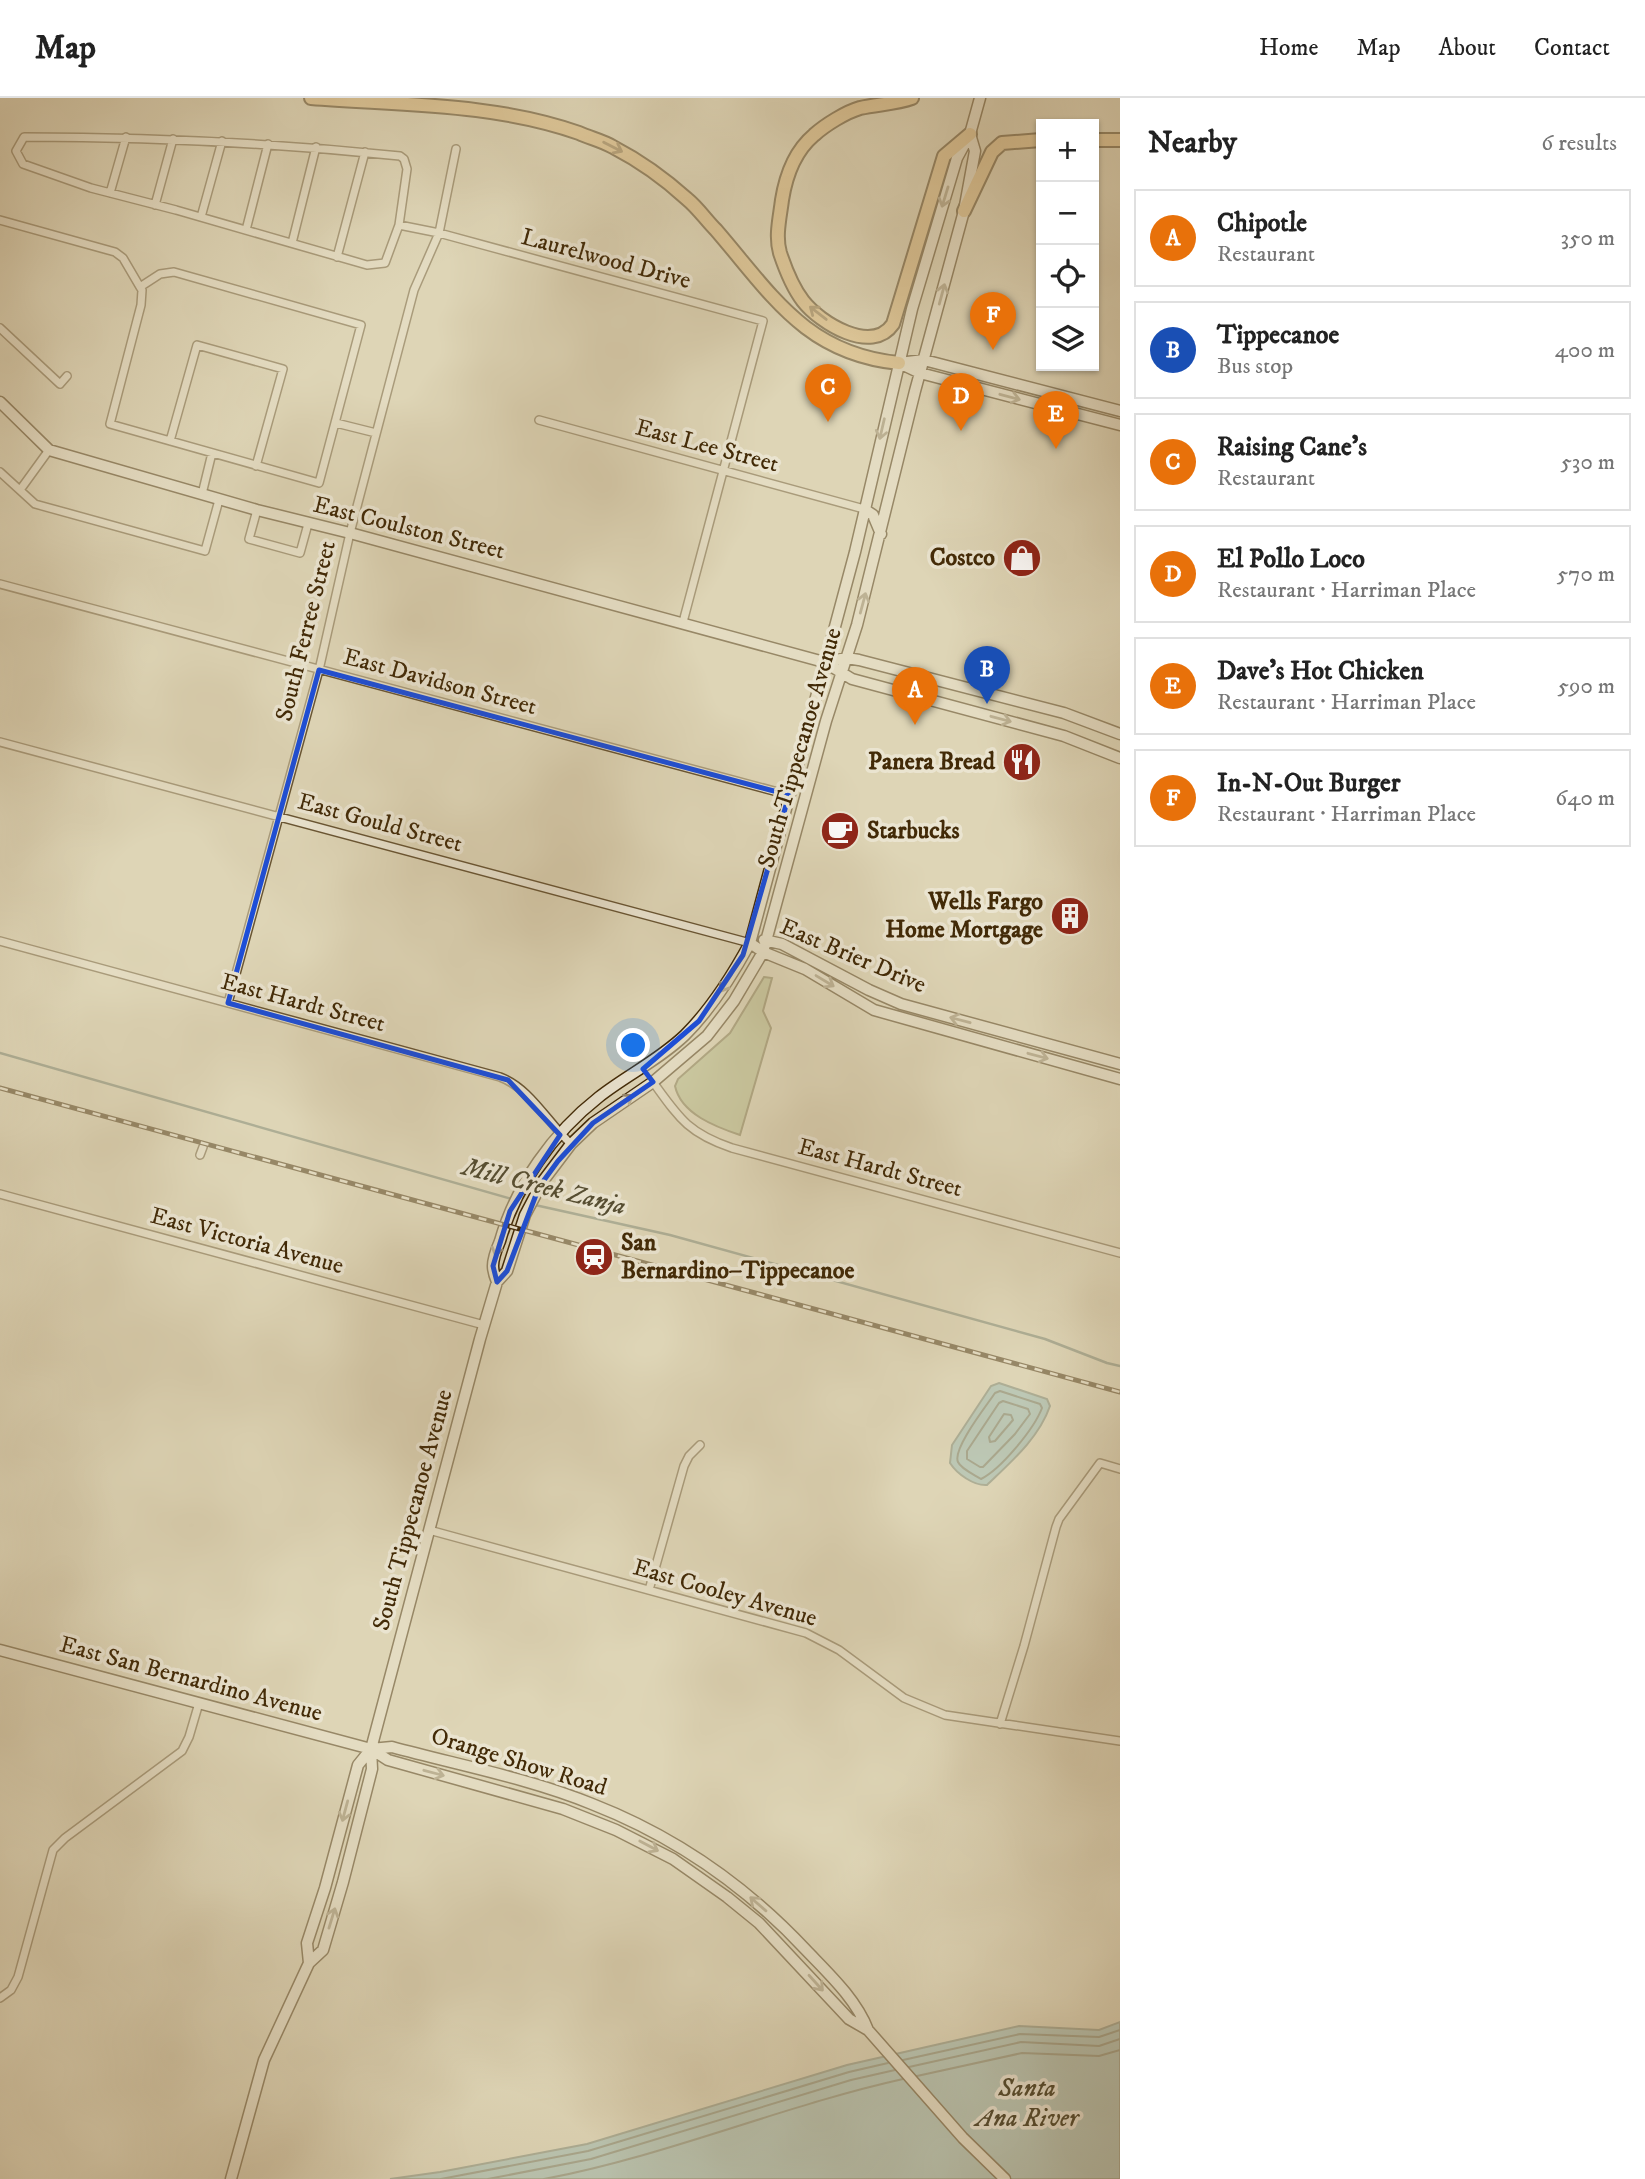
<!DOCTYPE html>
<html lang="en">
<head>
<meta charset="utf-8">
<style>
  body { margin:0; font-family:"IM FELL DW Pica",serif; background:#f2f2f2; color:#222 }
  .controls { position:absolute; right:21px; top:21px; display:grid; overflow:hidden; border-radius:0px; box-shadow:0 2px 5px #0004 }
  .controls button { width:63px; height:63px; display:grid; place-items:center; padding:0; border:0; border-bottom:2px solid #e0e0e0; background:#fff; color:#222; font:35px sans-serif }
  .you { position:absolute; left:634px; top:948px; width:24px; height:24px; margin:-18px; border:5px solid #fff; border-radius:50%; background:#1a73e8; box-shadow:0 0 0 10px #1a73e833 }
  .badge { display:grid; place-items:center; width:46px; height:46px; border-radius:50%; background:#ea580c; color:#fff; font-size:23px; font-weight:700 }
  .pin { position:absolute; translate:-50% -58px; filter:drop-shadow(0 2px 4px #0008) }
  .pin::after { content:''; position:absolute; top:37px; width:24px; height:21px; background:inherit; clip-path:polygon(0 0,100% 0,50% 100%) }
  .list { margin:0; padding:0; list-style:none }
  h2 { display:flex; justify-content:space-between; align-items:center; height:91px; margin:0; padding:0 28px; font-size:30px }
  h2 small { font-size:23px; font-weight:400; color:#767676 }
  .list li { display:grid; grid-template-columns:46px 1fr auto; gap:21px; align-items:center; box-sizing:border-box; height:98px; margin:0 14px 14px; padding:0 14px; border:2px solid #e0e0e0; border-radius:0px }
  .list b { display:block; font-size:26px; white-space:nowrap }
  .list p { margin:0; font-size:23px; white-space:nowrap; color:#767676 }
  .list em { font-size:23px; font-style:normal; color:#767676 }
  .icon { flex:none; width:38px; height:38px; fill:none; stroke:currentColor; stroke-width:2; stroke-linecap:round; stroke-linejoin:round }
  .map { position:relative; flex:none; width:1120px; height:2081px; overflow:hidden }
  header { display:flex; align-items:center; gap:42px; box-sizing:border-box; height:98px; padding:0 35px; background:#fff; border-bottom:2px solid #e0e0e0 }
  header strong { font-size:33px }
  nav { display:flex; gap:38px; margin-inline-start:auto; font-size:24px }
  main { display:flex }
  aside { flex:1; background:#fff }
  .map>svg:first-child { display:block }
</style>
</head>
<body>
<header>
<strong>Map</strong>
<nav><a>Home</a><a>Map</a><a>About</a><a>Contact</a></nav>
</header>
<main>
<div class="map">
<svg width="1120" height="2081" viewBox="0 0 1120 2081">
  <rect width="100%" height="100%" fill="#ded5b6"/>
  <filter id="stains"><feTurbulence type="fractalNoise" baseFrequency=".00286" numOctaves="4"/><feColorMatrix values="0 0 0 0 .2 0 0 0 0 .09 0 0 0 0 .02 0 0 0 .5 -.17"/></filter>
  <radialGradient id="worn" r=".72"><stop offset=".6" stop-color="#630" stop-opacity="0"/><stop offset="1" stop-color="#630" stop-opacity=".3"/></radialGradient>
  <!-- green -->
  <path fill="#b5bc8b" stroke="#7c7349" stroke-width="2" d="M764,879L772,880L763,913L771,930L740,1037C716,1029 681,1016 675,988L678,981L730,935Z"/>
  <!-- water -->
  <path fill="#94b8b3" stroke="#737f6e" stroke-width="2" d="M999,1285L1047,1301L1050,1308C1039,1340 1011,1364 987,1387C974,1388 957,1376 950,1365L952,1347L991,1288Z
    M1120,1924V2081H390L440,2074L587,2046L847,1967L1019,1928L1099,1932Z"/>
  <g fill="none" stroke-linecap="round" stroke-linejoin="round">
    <!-- shore -->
    <path stroke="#6b715d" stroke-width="2" d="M1000,1293L1040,1306L1042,1310C1034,1331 1001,1371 981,1381C975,1377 961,1371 958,1364C952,1351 987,1307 995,1295Z
      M1003,1303L1028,1311L1030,1316L1015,1336L983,1369H980L967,1361V1353L999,1305Z
      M1004,1316L1011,1317L1013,1322L995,1343L990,1344L989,1339Z
      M903,1962L1020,1936L1099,1939L1120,1932
      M909,1969L1021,1944L1099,1948L1120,1941
      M917,1978L1022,1955L1099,1958L1120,1952
      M441,2081L588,2053L849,1974L888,1965
      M488,2081L591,2061L851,1982L895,1972
      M544,2081C666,2058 782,2008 903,1981"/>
    <!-- stream -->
    <path stroke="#737f6e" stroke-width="2.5" d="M0,955L512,1101
      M535,1107L670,1137L1045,1241L1107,1265L1120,1268"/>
    <!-- street casing -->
    <g stroke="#695533" stroke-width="10">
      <path id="street" d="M110,95L126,39
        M155,107L173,41
        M201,119L222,43
        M0,122L115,154L123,160L140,189L142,192L141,207L110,326L319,385L361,227L174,174L160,176L140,189
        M399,127L407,71L404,61L400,58C274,45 150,39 24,39L16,53L23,66L91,90L176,112L367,167L385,165L399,127L439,135L763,223L683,524
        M246,132L268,46
        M292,145L316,49
        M337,159L365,54
        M0,230L60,286L67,278
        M539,322L864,411
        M336,325L376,335
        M170,343L197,247L283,271L256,368
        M0,374L35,406L205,453L219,402
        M20,392L49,352
        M202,396L212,355
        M257,412L249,441L300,455L308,426
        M0,486L789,697
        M0,644L750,845
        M0,843L500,979C530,990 548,1025 571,1046
        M228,905L319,572L350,435L414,192L439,135L456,51
        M653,984C679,1020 688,1035 732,1050L1120,1155
        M200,1057L203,1049
        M0,1096L484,1227
        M429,1432L806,1535L839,1552L904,1600L945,1617L1120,1643
        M649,1492L684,1368L689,1358L700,1347
        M1000,1626L1024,1548L1056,1429L1059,1421L1100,1365L1120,1371
        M0,1900L11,1892L18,1879L53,1752L65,1740L182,1653L189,1639L199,1605"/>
    </g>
    <!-- secondary casing -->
    <g stroke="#422a07" stroke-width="13">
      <path id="secondary" d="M899,265L920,275L1120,327
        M899,265L924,262L1120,313
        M0,304L49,352L257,412L350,435L824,564L852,581L1064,638L1120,660
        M864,411L873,417L881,436
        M824,564L847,560L859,562L1064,615L1120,636
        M764,842L782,846L869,892L901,906L1120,966
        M750,845L763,854L805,871L874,912L1120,981
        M497,1184C495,1179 493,1173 493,1168C493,1161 497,1150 500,1143C516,1087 553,1035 599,999C627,977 659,962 685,937C712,910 732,878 750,845L855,454L912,211L957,60L970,36L980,0
        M0,1552L371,1651L388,1662L563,1711L616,1732L673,1761L727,1799L759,1825L849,1921L868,1932L963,2040L1005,2081
        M371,1651L392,1649C458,1667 528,1680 592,1706C674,1738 746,1788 806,1852C829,1876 856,1901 868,1932
        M309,1865L307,1845L325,1790L358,1667L371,1651
        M231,2081L264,1962L309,1865L323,1852L343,1784L372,1671L371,1651L480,1241L497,1184L507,1173L525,1117L543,1083L571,1046L593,1025L653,984L707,938L734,903L763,854L826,623L857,527L915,293L964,113L975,53L970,36"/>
    </g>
    <!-- highway casing -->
    <g stroke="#422a07" stroke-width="16">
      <path id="highway" d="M311,0C400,7 494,5 579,35C590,40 603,43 613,49C640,63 665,81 687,101C698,110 706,122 716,132C772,197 806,256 899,265
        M912,0C896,6 877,6 860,10C846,14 825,27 814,37C795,53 786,77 782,102C780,119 775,138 780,155C785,170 793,190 803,203C820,225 872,257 893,226L944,58L970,36
        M1094,42H1120
        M964,113L992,54L1002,45L1041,42"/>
    </g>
    <!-- street -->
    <use href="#street" stroke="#eae4d0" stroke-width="7"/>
    <!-- secondary -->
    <use href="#secondary" stroke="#eae4d0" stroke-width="10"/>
    <!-- highway -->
    <use href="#highway" stroke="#dfba7b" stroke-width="12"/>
    <!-- rail casing -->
    <g stroke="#422a07" stroke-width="5">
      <path id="rail" d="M0,990L1120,1294"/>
    </g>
    <!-- rail -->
    <use href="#rail" stroke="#eae4d0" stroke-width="2.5" stroke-dasharray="8" stroke-linecap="butt"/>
  </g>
  <!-- one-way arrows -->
  <defs><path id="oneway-shaft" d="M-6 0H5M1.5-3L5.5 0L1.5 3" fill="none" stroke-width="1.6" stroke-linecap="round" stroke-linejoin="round" transform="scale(1.75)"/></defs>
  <g stroke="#896b3b">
    <use href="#oneway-shaft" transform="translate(613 49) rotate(27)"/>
    <use href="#oneway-shaft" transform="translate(818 215) rotate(-142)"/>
  </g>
  <g stroke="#96876c">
    <use href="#oneway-shaft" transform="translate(945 99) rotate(107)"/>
    <use href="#oneway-shaft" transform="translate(942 196) rotate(-75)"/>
    <use href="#oneway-shaft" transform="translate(1010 299) rotate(15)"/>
    <use href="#oneway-shaft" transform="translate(882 331) rotate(103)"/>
    <use href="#oneway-shaft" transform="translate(863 505) rotate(-75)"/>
    <use href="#oneway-shaft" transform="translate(1001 621) rotate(15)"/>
    <use href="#oneway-shaft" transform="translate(825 883) rotate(31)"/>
    <use href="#oneway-shaft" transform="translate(726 885) rotate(123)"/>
    <use href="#oneway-shaft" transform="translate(960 922) rotate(-165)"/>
    <use href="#oneway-shaft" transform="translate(1038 958) rotate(15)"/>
    <use href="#oneway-shaft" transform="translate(624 1003) rotate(-33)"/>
    <use href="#oneway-shaft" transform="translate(498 1148) rotate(106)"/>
    <use href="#oneway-shaft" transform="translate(434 1675) rotate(15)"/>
    <use href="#oneway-shaft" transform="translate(345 1713) rotate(105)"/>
    <use href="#oneway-shaft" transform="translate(649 1748) rotate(28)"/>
    <use href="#oneway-shaft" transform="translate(758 1806) rotate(-139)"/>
    <use href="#oneway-shaft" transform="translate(332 1820) rotate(-73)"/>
    <use href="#oneway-shaft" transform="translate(816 1885) rotate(48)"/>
  </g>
  <!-- marked area -->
  <path d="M0 0H1120V2081H0ZM319,572L789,697L743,857L699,923L643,971L653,984L593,1025L558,1063L539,1089L507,1173L497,1184L493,1168L510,1113L560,1037L508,982L228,905Z" fill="#ded5b6" fill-opacity=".55" fill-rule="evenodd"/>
  <path fill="none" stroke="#1d4ed8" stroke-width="5" stroke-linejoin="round" d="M319,572L789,697L743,857L699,923L643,971L653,984L593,1025L558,1063L539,1089L507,1173L497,1184L493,1168L510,1113L560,1037L508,982L228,905Z"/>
  <!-- icons -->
  <defs>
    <g id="shop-disc" transform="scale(2.0125)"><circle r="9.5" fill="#8f2418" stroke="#eae4d0"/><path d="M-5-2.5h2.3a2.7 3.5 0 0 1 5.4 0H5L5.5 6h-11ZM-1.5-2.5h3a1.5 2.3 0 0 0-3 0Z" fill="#fff"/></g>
    <g id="restaurant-disc" transform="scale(2.0125)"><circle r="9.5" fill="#8f2418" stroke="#eae4d0"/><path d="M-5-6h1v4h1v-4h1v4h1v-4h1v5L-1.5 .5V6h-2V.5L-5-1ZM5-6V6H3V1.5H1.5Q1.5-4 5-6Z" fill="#fff"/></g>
    <g id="cafe-disc" transform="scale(2.0125)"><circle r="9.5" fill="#8f2418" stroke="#eae4d0"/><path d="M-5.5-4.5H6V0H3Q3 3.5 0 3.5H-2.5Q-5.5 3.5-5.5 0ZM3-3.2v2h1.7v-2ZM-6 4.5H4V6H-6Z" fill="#fff"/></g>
    <g id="building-disc" transform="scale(2.0125)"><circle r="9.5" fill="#8f2418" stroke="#eae4d0"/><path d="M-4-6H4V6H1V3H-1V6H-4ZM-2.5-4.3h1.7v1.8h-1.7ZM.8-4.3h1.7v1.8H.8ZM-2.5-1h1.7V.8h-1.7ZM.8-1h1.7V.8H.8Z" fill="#fff"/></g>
    <g id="station-disc" transform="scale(2.0125)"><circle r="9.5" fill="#8f2418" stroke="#eae4d0"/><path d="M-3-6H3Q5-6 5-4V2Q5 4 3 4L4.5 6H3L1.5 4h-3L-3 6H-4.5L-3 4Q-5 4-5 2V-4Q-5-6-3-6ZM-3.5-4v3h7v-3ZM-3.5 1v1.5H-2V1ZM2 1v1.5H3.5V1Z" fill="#fff"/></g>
  </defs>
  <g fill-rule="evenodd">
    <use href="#shop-disc" x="1022" y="460"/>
    <use href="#restaurant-disc" x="1022" y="664"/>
    <use href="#cafe-disc" x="840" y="733"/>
    <use href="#building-disc" x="1070" y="818"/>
    <use href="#station-disc" x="594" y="1159"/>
  </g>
  <g text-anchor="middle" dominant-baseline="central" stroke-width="7" stroke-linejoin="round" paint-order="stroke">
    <!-- street labels -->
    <g font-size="24" fill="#422a07" stroke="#eae4d0">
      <text transform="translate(606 161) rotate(15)">Laurelwood Drive</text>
      <text transform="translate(707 348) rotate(15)">East Lee Street</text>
      <text transform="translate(409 430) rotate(14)">East Coulston Street</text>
      <text transform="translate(306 533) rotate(-76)">South Ferree Street</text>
      <text transform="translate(440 584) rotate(15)">East Davidson Street</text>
      <text transform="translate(800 650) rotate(-74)">South Tippecanoe Avenue</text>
      <text transform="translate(380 725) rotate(15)">East Gould Street</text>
      <text transform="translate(853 858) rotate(23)">East Brier Drive</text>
      <text transform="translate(303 905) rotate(15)">East Hardt Street</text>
      <text transform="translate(880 1070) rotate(15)">East Hardt Street</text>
      <text transform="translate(247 1143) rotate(15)">East Victoria Avenue</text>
      <text transform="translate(413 1412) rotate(-75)">South Tippecanoe Avenue</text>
      <text transform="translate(725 1495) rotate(16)">East Cooley Avenue</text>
      <text transform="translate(191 1581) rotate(15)">East San Bernardino Avenue</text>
      <text transform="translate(519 1664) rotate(17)">Orange Show Road</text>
    </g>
    <!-- poi labels -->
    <g font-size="24" font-weight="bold" fill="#422a07" stroke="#eae4d0" text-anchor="end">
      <text x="995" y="460">Costco</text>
      <text x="995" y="664">Panera Bread</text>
      <text x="867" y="733" text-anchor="start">Starbucks</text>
      <text x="1043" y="804">Wells Fargo<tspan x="1043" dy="28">Home Mortgage</tspan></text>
      <text x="621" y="1145" text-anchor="start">San<tspan x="621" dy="28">Bernardino–Tippecanoe</tspan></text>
    </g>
    <!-- water labels -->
    <g font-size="26" font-style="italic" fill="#564e32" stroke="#eae4d0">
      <text transform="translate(544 1089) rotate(14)">Mill Creek Zanja</text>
      <text x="1027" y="1990">Santa<tspan x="1027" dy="30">Ana River</tspan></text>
    </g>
  </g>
  <rect width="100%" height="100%" filter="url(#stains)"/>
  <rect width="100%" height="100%" fill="url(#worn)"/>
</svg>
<div class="controls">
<button>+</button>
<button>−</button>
<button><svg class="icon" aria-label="locate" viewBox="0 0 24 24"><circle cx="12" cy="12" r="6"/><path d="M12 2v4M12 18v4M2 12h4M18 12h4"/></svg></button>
<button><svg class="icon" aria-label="layers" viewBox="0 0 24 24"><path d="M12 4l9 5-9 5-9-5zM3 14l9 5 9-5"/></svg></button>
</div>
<div class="you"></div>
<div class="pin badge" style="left:915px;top:627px;background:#e8710a">A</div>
<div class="pin badge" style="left:987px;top:606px;background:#1a4fb4">B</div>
<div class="pin badge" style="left:828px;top:324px;background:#e8710a">C</div>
<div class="pin badge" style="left:961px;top:333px;background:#e8710a">D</div>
<div class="pin badge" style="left:1056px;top:351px;background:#e8710a">E</div>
<div class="pin badge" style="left:993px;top:252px;background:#e8710a">F</div>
</div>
<aside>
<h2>Nearby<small>6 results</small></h2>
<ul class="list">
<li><span class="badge" style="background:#e8710a">A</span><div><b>Chipotle</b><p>Restaurant</p></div><em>350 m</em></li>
<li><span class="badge" style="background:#1a4fb4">B</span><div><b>Tippecanoe</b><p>Bus stop</p></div><em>400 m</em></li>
<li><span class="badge" style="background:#e8710a">C</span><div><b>Raising Cane's</b><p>Restaurant</p></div><em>530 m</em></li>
<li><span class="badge" style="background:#e8710a">D</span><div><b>El Pollo Loco</b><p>Restaurant · Harriman Place</p></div><em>570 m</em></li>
<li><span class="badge" style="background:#e8710a">E</span><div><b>Dave's Hot Chicken</b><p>Restaurant · Harriman Place</p></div><em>590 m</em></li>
<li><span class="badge" style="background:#e8710a">F</span><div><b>In-N-Out Burger</b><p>Restaurant · Harriman Place</p></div><em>640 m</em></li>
</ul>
</aside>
</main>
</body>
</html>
